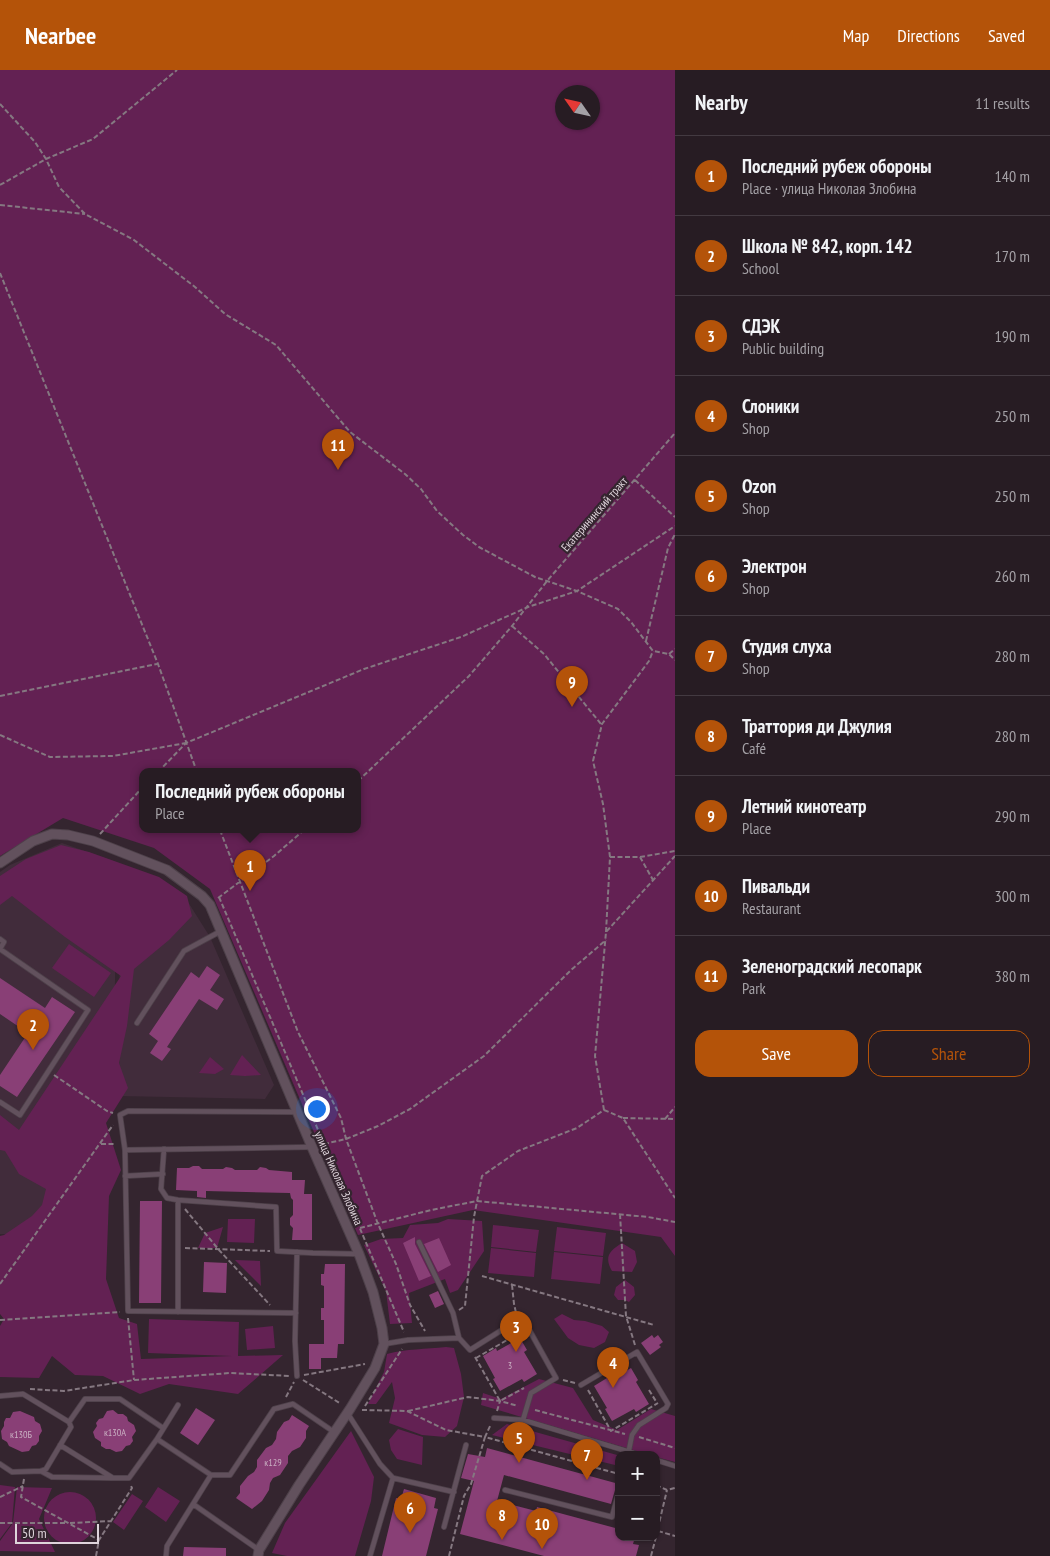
<!DOCTYPE html>
<html lang="en">
<head>
<meta charset="utf-8">
<style>
  body { margin:0; font-family:"PT Sans Narrow",sans-serif; background:#2f252b; color:#f1f3f6 }
  .controls { position:absolute; right:15px; bottom:15px; display:grid; overflow:hidden; border-radius:10px; box-shadow:0 1px 4px #0004 }
  .controls button { width:45px; height:45px; display:grid; place-items:center; padding:0; border:0; border-bottom:1px solid #433a41; background:#271c23; color:#f1f3f6; font:25px sans-serif }
  .compass { position:absolute; left:555px; top:15px; width:45px; height:45px; border-radius:50%; background:#271c23; box-shadow:0 1px 4px #0004; rotate:304deg }
  .scale { position:absolute; left:15px; bottom:12px; width:84px; box-sizing:border-box; padding-left:5px; border:2px solid #ded4db; border-top:0; font-size:14px; line-height:18px; white-space:nowrap; color:#ded4db; -webkit-text-stroke:4px #34252f; paint-order:stroke }
  .you { position:absolute; left:316px; top:1038px; width:18px; height:18px; margin:-12px; border:4px solid #fff; border-radius:50%; background:#1a73e8; box-shadow:0 0 0 8px #1a73e833 }
  .badge { display:grid; place-items:center; width:32px; height:32px; border-radius:50%; background:#b45309; color:#fff; font-size:16px; font-weight:700 }
  .pin { position:absolute; translate:-50% -41px; filter:drop-shadow(0 1px 2px #0008) }
  .pin::after { content:''; position:absolute; top:26px; width:18px; height:15px; background:inherit; clip-path:polygon(0 0,100% 0,50% 100%) }
  .popup { position:absolute; left:139px; top:698px; width:222px; height:65px; box-sizing:border-box; display:grid; place-content:center; border-radius:10px; background:#271c23; filter:drop-shadow(0 1px 4px #0005); font-size:16px; white-space:nowrap; color:#a4a1a6 }
  .popup b { font-size:19px; color:#f1f3f6 }
  .popup::after { content:''; position:absolute; left:50%; top:100%; margin-left:-10px; border:10px solid transparent; border-top-color:#271c23 }
  .list { margin:0; padding:0; list-style:none }
  h2 { display:flex; justify-content:space-between; align-items:center; height:65px; margin:0; padding:0 20px; font-size:21px }
  h2 small { font-size:16px; font-weight:400; color:#a4a1a6 }
  .list li { display:grid; grid-template-columns:32px 1fr auto; gap:15px; align-items:center; box-sizing:border-box; height:80px; padding:0 20px; border-top:1px solid #433a41 }
  .list b { display:block; font-size:19px; white-space:nowrap }
  .list p { margin:0; font-size:16px; white-space:nowrap; color:#a4a1a6 }
  .list em { font-size:16px; font-style:normal; color:#a4a1a6 }
  .actions { display:flex; gap:10px; padding:15px 20px }
  .actions a { flex:1; padding:11px 0; border:1px solid #b45309; border-radius:15px; text-align:center; font-size:18px; color:#b45309 }
  .actions .main { background:#b45309; color:#fff }
  .map { position:relative; flex:none; width:675px; height:1486px; overflow:hidden }
  header { display:flex; align-items:center; gap:30px; box-sizing:border-box; height:70px; padding:0 25px; background:#b45309; color:#fff }
  header strong { font-size:24px }
  nav { display:flex; gap:28px; margin-inline-start:auto; font-size:18px }
  main { display:flex }
  aside { flex:1; background:#271c23 }
  .map>svg:first-child { display:block }
</style>
</head>
<body>
<header>
<strong>Nearbee</strong>
<nav><a>Map</a><a>Directions</a><a>Saved</a></nav>
</header>
<main>
<div class="map">
<svg width="675" height="1486" viewBox="0 0 675 1486">
  <rect width="100%" height="100%" fill="#34252f"/>
  <!-- built -->
  <path fill="#412c3b" d="M62,773L116,792L114,1030L24,1164H0V802L10,795Z
    M120,796L188,832L210,867L274,1015L265,1029L119,1026Z"/>
  <!-- green -->
  <path fill="#632153" fill-rule="evenodd" d="M0,0H675V1186L661,1167L473,1140L358,1165L210,819L154,778L63,748L0,786ZM562,22H592V52H562ZM142,702H358V760H142Z
    M61,775L89,782L159,807L187,826L192,846L169,870L134,899L127,956L119,993L128,1018L106,1053L121,1100L109,1126L106,1209L119,1248L137,1254L141,1289L232,1286L148,1283L149,1249L239,1252L238,1286L283,1285L238,1324L169,1314L140,1324L103,1306L75,1305L52,1286L39,1308L0,1307V1256L4,1249L0,1244V1166L4,1165L32,1146L42,1135L46,1119L19,1104L5,1081L0,1080V1045L19,1060L121,906L65,867L12,826L0,835V806L26,789Z
    M69,874L111,903L94,927L52,898Z
    M242,985L261,1005L245,1006L230,1005Z
    M210,987L224,999L215,1004L199,1003Z
    M228,1149H255L254,1173L227,1172Z
    M448,1149L482,1151L484,1181L458,1220L450,1223L445,1209L409,1223L412,1253L390,1254L386,1221L364,1175L381,1169L403,1168L410,1155L438,1153Z
    M493,1155L539,1160L536,1182L491,1177Z
    M223,1157L217,1178H198L205,1163Z
    M557,1157L606,1163L603,1186L554,1181Z
    M622,1173L635,1181L637,1192L632,1202L612,1201C604,1187 609,1181 622,1173Z
    M491,1178L536,1183L534,1207L488,1203Z
    M554,1182L603,1187L600,1214L551,1209Z
    M235,1190L260,1191L261,1216Z
    M625,1210L634,1217L635,1225L629,1232L625,1230H618L614,1225L616,1217Z
    M562,1244L574,1250L585,1251L602,1256L609,1262L605,1272L594,1278L579,1275L568,1268L554,1249Z
    M273,1256L275,1278L247,1280L245,1259Z
    M446,1277L454,1278L461,1304L464,1327L457,1356L445,1367L422,1365L389,1353L395,1328L392,1312L376,1334H368L384,1302L387,1284C406,1279 426,1279 446,1277Z
    M539,1309L573,1318L593,1350L617,1360L651,1339L675,1346V1392L656,1387V1385H650L481,1335L483,1323L501,1329Z
    M507,1354L617,1385L615,1395L492,1365Z
    M398,1359L423,1367L422,1395L397,1389L391,1380L389,1370Z
    M351,1361L374,1407L371,1431L355,1486H287L272,1483L285,1453Z
    M0,1415L15,1417L12,1453L0,1469Z
    M17,1417L52,1418L39,1449L55,1482L0,1481V1471L13,1453Z
    M158,1417L180,1431L166,1452L145,1437Z
    M44 1448a26 26 0 1 1 52 0a26 26 0 1 1-52 0Z
    M132,1424L143,1431L124,1460L113,1452Z"/>
  <!-- building -->
  <path fill="#893f76" d="M207,896L220,905L210,920L224,929L217,940L199,929L167,977L171,979L162,991L150,983L158,971L149,964L191,902L199,908Z
    M0,908L45,938L52,927L75,942L17,1027L0,1016V1005L28,963L0,944Z
    M193,1096H199L202,1099H223L226,1097L232,1098L235,1100H257L260,1097L266,1098L269,1100L292,1102V1110H305L304,1124H312V1170H292L293,1158L290,1155V1148L293,1145V1130L291,1128L290,1123L206,1121V1128L197,1127V1121L176,1120L177,1098H189Z
    M140,1131H162L161,1233H139Z
    M415,1167V1174L431,1206L419,1211L403,1173Z
    M439,1168L451,1195L438,1202L424,1174Z
    M204,1192L227,1193L226,1223L203,1222Z
    M325,1194H345L344,1274H338L337,1288H321V1299H309V1274H324V1250H321V1238H324V1216L321,1215V1204H324Z
    M438,1221L444,1234L435,1238L429,1225Z
    M652,1265L654,1268L658,1265L663,1272L659,1275L661,1277L650,1285L641,1273Z
    M520,1268L527,1280L524,1282L537,1304L524,1312L522,1309L500,1321L493,1309L495,1308L483,1286L496,1278L497,1281Z
    M631,1298L638,1310L636,1312L649,1334L636,1342L634,1339L612,1351L605,1339L607,1338L594,1316L607,1308L609,1311Z
    M196,1338L215,1350L198,1375L180,1363Z
    M113,1340L118,1344H123L127,1347L128,1351L134,1355L136,1361L132,1367L133,1371L130,1375L126,1376L122,1381L116,1382L110,1379H106L101,1376V1372L95,1368L93,1362L97,1356L96,1353L99,1349L103,1348L107,1341Z
    M20,1341L34,1347L35,1351L40,1354L42,1361L39,1366V1371L36,1375L32,1376L29,1381L22,1382L9,1376L7,1372L2,1369L1,1361L4,1356V1352L6,1348H10L13,1342Z
    M292,1345L309,1356L306,1361V1368L300,1377L292,1381L288,1386V1393L280,1405L273,1408L270,1413L269,1420L262,1431L252,1439L236,1428L240,1423V1416L248,1406L254,1402L257,1397V1390L266,1378L272,1375L276,1369L277,1362L284,1352L289,1350Z
    M487,1378L619,1414V1417L615,1420L611,1434L504,1405L497,1431L536,1441L537,1437L619,1459V1467H635L633,1474L639,1475L636,1486H544L460,1464L474,1411L461,1408L468,1384L485,1387Z
    M404,1419L436,1428L434,1438L438,1439L426,1486H382L396,1428L401,1429Z
    M184,1477L226,1478V1486H183Z"/>
  <g fill="none" stroke-linecap="round" stroke-linejoin="round">
    <!-- service casing -->
    <g stroke="#4e414a" stroke-width="6">
      <path id="service" d="M0,869L4,872L0,879
        M0,879L88,940L20,1045L0,1032
        M137,953L184,881L221,861
        M164,1079L161,1119L167,1128L178,1130L276,1137L277,1181L313,1183L359,1184
        M125,1080L312,1077
        M125,1106L163,1104
        M178,1130V1242
        M419,1172L453,1243L459,1268L470,1280L513,1253L526,1254L556,1308L531,1323L523,1350
        M297,1182L295,1271L297,1306
        M296,1243L128,1241L125,1080L120,1045L128,1041L297,1042
        M384,1274L408,1270L459,1268
        M581,1315L637,1282L668,1334L666,1338L639,1355L632,1365L628,1385
        M0,1326L23,1324L69,1352L85,1329H120L163,1358
        M348,1344L380,1394L393,1408L454,1422
        M494,1348L523,1350L640,1385
        M157,1369L211,1405
        M60,1375L113,1408H129L157,1369L178,1335
        M656,1390L675,1396
        M0,1394L12,1402L41,1401L46,1399L71,1357L69,1352
        M41,1401L52,1407L112,1408
        M505,1420L612,1447L619,1421
        M193,1434L259,1480
        M444,1457L466,1375
        M166,1486L167,1476L211,1405H230L274,1339L293,1334L334,1362
        M370,1486L393,1408"/>
    </g>
    <!-- minor casing -->
    <g stroke="#4e414a" stroke-width="11">
      <path id="minor" d="M0,793L33,771L52,764L68,765L93,771L167,800L202,826L210,835L312,1077L359,1184L373,1222L382,1258L384,1274L375,1298L350,1339L299,1415L259,1480L258,1486"/>
    </g>
    <!-- path -->
    <path stroke="#857881" stroke-width="2" stroke-dasharray="5 2.5" stroke-linecap="butt" d="M0,34L35,72L46,89L59,117L85,144L134,170L195,217L225,244L276,275L350,362L405,404L421,419L437,441L463,465L479,477L535,507L577,521L618,539L631,552L653,581L669,584L675,590
      M0,115L46,89L93,69L177,0
      M0,135L85,144
      M0,203L158,594L197,702
      M635,410L675,447
      M512,556L544,584L601,654
      M646,571L668,478L675,464
      M669,584L675,579
      M0,626L157,594
      M0,665L50,687L113,686L186,673
      M158,702L186,673L364,599L461,567L528,537L577,521L675,456
      M358,711L469,606L512,556L547,511L675,363
      M220,760L298,962L341,1048L346,1069L378,1154L396,1194L410,1235L425,1261
      M100,764L142,718
      M610,787H640L675,781
      M640,787L653,810
      M219,827L404,1262
      M218,828L274,786L304,760
      M606,862L610,787L603,734L593,691L602,654L649,591L653,581
      M54,1005L107,1041L113,1043
      M604,1040L595,986L606,862L675,786
      M604,1040L623,1048L675,1128
      M623,1048L675,1049
      M665,1049L675,1037
      M101,1074H116
      M324,1074L346,1069L378,1056L410,1039L484,986L571,900L606,870
      M185,1139L219,1180L270,1235
      M620,1144L626,1246L635,1275
      M360,1158L431,1140L477,1131L648,1147L675,1152
      M185,1178L270,1181
      M482,1206L654,1255
      M0,1214L113,1055
      M512,1215L514,1234L517,1247
      M459,1240L465,1236L474,1147L482,1106L518,1081L577,1058L604,1040
      M128,1248L134,1310
      M0,1250L120,1242
      M475,1287L500,1331L524,1318
      M476,1288L521,1262
      M304,1305L365,1294
      M303,1310L341,1334
      M563,1310L575,1313
      M30,1319L64,1321L134,1310L230,1303L289,1306
      M588,1320L611,1361L658,1333
      M649,1320L657,1333
      M286,1327L294,1312
      M365,1336L402,1279
      M362,1340L407,1341L446,1360L485,1367L491,1354
      M535,1340L625,1364
      M408,1341L468,1327L500,1331L518,1336
      M497,1341L500,1331
      M639,1367L675,1378
      M24,1409L21,1427L99,1470
      M656,1415L667,1420L675,1418
      M0,1427L23,1416
      M0,1453H65
      M70,1453L111,1451
      M658,1461L675,1466
      M656,1466L667,1420
      M96,1486L99,1470L132,1418L131,1416
      M449,1486L464,1426L471,1414L485,1367L619,1404
      M651,1486L656,1467"/>
    <!-- service -->
    <use href="#service" stroke="#62515d" stroke-width="4.5"/>
    <!-- minor -->
    <use href="#minor" stroke="#62515d" stroke-width="9"/>
  </g>
  <g text-anchor="middle" dominant-baseline="central" stroke-width="4.5" stroke-linejoin="round" paint-order="stroke">
    <!-- number labels -->
    <g font-size="10" fill="#c9afc2">
      <text x="510" y="1295">3</text>
      <text x="115" y="1362">к130А</text>
      <text x="21" y="1364">к130Б</text>
      <text x="273" y="1392">к129</text>
    </g>
    <!-- street labels -->
    <g font-size="12" fill="#ded4db" stroke="#34252f">
      <text transform="translate(594 444) rotate(-49)">Екатерининский тракт</text>
      <text transform="translate(339 1108) rotate(66)">улица Николая Злобина</text>
    </g>
  </g>
</svg>
<div class="controls">
<button>+</button>
<button>−</button>
</div>
<svg class="compass" viewBox="-18 -18 36 36"><path d="M0-13l5 13h-10z" fill="#e53935"/><path d="M0 13l5-13h-10z" fill="#a4a1a6"/></svg>
<div class="scale">50 m</div>
<div class="you"></div>
<div class="pin badge" style="left:250px;top:821px">1</div>
<div class="popup"><b>Последний рубеж обороны</b>Place</div>
<div class="pin badge" style="left:33px;top:980px">2</div>
<div class="pin badge" style="left:516px;top:1282px">3</div>
<div class="pin badge" style="left:613px;top:1318px">4</div>
<div class="pin badge" style="left:519px;top:1393px">5</div>
<div class="pin badge" style="left:410px;top:1463px">6</div>
<div class="pin badge" style="left:587px;top:1410px">7</div>
<div class="pin badge" style="left:502px;top:1470px">8</div>
<div class="pin badge" style="left:572px;top:637px">9</div>
<div class="pin badge" style="left:542px;top:1479px">10</div>
<div class="pin badge" style="left:338px;top:400px">11</div>
</div>
<aside>
<h2>Nearby<small>11 results</small></h2>
<ul class="list">
<li><span class="badge">1</span><div><b>Последний рубеж обороны</b><p>Place · улица Николая Злобина</p></div><em>140 m</em></li>
<li><span class="badge">2</span><div><b>Школа № 842, корп. 142</b><p>School</p></div><em>170 m</em></li>
<li><span class="badge">3</span><div><b>СДЭК</b><p>Public building</p></div><em>190 m</em></li>
<li><span class="badge">4</span><div><b>Слоники</b><p>Shop</p></div><em>250 m</em></li>
<li><span class="badge">5</span><div><b>Ozon</b><p>Shop</p></div><em>250 m</em></li>
<li><span class="badge">6</span><div><b>Электрон</b><p>Shop</p></div><em>260 m</em></li>
<li><span class="badge">7</span><div><b>Студия слуха</b><p>Shop</p></div><em>280 m</em></li>
<li><span class="badge">8</span><div><b>Траттория ди Джулия</b><p>Café</p></div><em>280 m</em></li>
<li><span class="badge">9</span><div><b>Летний кинотеатр</b><p>Place</p></div><em>290 m</em></li>
<li><span class="badge">10</span><div><b>Пивальди</b><p>Restaurant</p></div><em>300 m</em></li>
<li><span class="badge">11</span><div><b>Зеленоградский лесопарк</b><p>Park</p></div><em>380 m</em></li>
</ul>
<div class="actions"><a class="main">Save</a><a>Share</a></div>
</aside>
</main>
</body>
</html>
